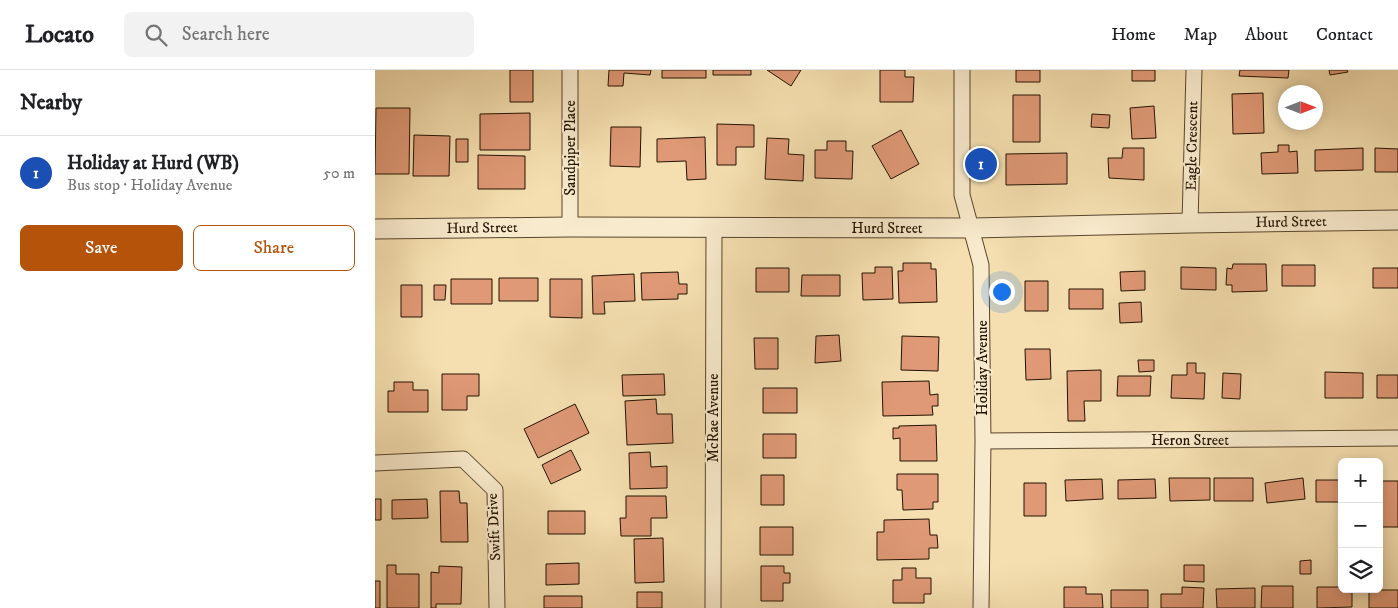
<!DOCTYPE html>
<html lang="en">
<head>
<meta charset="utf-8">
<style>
  body { margin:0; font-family:"IM FELL DW Pica",serif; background:#f2f2f2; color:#202124 }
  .controls { position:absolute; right:15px; bottom:15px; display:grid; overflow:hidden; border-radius:8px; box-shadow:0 2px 12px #0003 }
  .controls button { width:45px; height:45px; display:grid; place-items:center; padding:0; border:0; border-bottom:1px solid #e0e0e0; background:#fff; color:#202124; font:25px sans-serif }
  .compass { position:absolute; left:903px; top:15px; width:45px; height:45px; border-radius:50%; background:#fff; box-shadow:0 2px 12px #0003; rotate:90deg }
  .you { position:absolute; left:626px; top:221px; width:18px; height:18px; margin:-12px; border:4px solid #fff; border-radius:50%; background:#1a73e8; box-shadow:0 0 0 8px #1a73e833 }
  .badge { display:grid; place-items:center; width:32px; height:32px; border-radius:50%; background:#b45309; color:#fff; font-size:16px; font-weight:700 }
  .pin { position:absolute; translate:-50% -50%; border:2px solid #fff; box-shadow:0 1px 5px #0006 }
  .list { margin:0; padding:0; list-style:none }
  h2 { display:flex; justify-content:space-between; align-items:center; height:65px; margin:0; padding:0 20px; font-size:21px }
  h2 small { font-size:16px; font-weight:400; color:#757577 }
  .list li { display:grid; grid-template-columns:32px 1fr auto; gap:15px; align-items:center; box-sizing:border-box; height:75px; padding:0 20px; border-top:1px solid #e0e0e0 }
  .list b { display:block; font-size:19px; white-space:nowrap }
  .list p { margin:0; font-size:16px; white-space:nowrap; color:#757577 }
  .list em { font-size:16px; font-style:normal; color:#757577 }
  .actions { display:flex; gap:10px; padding:15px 20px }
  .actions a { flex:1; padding:11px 0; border:1px solid #b45309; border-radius:8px; text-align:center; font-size:18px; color:#b45309 }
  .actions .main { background:#b45309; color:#fff }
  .icon { flex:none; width:28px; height:28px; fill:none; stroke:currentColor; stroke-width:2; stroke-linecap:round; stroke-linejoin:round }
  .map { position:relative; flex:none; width:1023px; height:538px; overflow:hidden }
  header { display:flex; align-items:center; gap:30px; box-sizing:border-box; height:70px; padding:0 25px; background:#fff; border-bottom:1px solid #e0e0e0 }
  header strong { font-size:24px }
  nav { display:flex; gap:28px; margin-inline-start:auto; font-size:18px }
  .search { width:350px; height:45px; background:#f2f2f2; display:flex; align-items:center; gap:12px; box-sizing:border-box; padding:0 18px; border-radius:8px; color:#757577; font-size:19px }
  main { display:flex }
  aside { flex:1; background:#fff }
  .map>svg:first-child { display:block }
</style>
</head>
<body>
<header>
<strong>Locato</strong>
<div class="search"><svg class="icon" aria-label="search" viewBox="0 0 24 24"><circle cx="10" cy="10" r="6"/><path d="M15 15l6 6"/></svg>Search here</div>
<nav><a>Home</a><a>Map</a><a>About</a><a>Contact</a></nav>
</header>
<main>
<aside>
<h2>Nearby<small></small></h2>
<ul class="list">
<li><span class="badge" style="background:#1a4fb4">1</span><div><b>Holiday at Hurd (WB)</b><p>Bus stop · Holiday Avenue</p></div><em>50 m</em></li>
</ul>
<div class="actions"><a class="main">Save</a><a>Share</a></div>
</aside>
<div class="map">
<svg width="1023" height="538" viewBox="0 0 1023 538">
  <rect width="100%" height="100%" fill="#f5dfb0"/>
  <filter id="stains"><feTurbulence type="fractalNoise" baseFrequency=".004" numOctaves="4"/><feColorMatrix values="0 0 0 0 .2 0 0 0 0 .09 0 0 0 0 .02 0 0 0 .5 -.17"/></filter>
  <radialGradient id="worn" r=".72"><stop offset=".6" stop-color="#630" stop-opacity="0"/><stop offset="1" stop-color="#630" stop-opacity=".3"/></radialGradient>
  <!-- building -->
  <path fill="#df9976" stroke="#231200" d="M135,0H158V32H135Z
    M234,0H276L275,5L249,3L248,16H233Z
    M287,0H331V8H287Z
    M338,0H376V5H338Z
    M392,0H426L416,16Z
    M505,0H530V7H539L538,32H505Z
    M641,0H665V12H641Z
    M757,0H780V11H757Z
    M865,0H914L913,8L864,6Z
    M954,0H972L973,2L955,5Z
    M888,23L889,63L858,64L857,24Z
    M638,25H665V72H638Z
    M779,36L781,68L757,69L755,38Z
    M1,38H35L34,104H0Z
    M155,43V80H105V44Z
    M717,44L735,45L734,58L716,57Z
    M342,54L379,55V77H361V95H342Z
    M236,57H266L265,97L235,96Z
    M526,60L544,94L516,109L497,76Z
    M39,65L75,66L74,106H38Z
    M330,67L331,109L312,110L311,91L282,92V69Z
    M392,68L414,69L413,84L429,85L428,111L390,109Z
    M81,69H93V92H81Z
    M452,71H471V81H478L477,109L440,108V80H452Z
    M903,75H914V82L922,81L923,103L887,104L886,83L903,82Z
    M748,78H769V110L734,108L733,88H747Z
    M988,78V100L940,101V80Z
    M1000,78L1023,79V102H1000Z
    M692,83V114L631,115V84Z
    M103,85L150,86V119H103Z
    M528,193H556V199H561L562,232L524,233L523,201H528Z
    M858,194H891L892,221L857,222V215H851L852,198L857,199Z
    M907,195H940V216H907Z
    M500,197H517L518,229L488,230L487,203H500Z
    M806,197L841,198V220L806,219Z
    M381,198H414V222H381Z
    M998,198H1023V218H998Z
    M770,201V220L746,221L745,202Z
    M303,202L304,214H312V224H303V229L267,230L266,203Z
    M259,204L260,231L229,232L230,244H218L217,206Z
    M427,205H465V226H426Z
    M124,208H163V231H124Z
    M76,209H117V234H76Z
    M175,209H207V248L175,247Z
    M650,211H673V241H650Z
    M26,215H47V247H26Z
    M59,215H71L70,230H59Z
    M694,219H728V239H694Z
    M766,232L767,252L745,253L744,233Z
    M464,265L466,291L440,293L441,266Z
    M527,266L564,267L563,301L526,300Z
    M379,268H403V299H380Z
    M650,279H675L676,309L651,310Z
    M763,290H779V301L764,302Z
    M812,293H821V303H830L829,329L796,328L797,305H812Z
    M726,300V331H709L710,351H693L692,301Z
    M950,302L988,303V328H950Z
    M848,303L866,304L865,329L847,328Z
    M67,304H104V326H92V340H67Z
    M289,304L290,325L248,326L247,305Z
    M1002,305H1023V328H1002Z
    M743,306H776L775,326H742Z
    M554,311L555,325L563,324V336H557L558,345L508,346L507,312Z
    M19,312H38V320H53V342H13V321H19Z
    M388,318H422V343H388Z
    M281,329L282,344H297L298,373L252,375L250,331Z
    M200,334L214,363L163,388L149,359Z
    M561,355L562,391H525V368L518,369V358H524V356Z
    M388,364H421V388H388Z
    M196,380L206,400L176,414L167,395Z
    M275,382L276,397L292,396V418L255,419L254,383Z
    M522,404H563V432H558V439L528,440L527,420H522Z
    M386,405H409V435H386Z
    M794,408H835V430L795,431Z
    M839,408H878V431H839Z
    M928,408L930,429L892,433L890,413Z
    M727,409L728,429L691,431L690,410Z
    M780,409L781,428L743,429V410Z
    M941,410H967V432H941Z
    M1004,411H1023V457H1004Z
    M649,413H671V446H649Z
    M65,421H84L85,433H92L93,472H66Z
    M251,426H291L292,448H276V466H246L245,448H251Z
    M0,429H6V450H0Z
    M52,429L53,448L17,449V430Z
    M173,441H210V464H173Z
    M554,449L555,465H562L563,478H554V489L502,490V462H509V450Z
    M385,457H418V485H385Z
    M288,468L289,512L260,513L259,469Z
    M936,490V504H925V491Z
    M204,493V514L171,515V494Z
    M12,495H21V504H44V538H12Z
    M809,495H829V512L809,511Z
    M64,496L87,497L86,534H61V538H56V502L64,503Z
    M386,496H409V503H415V513H408V531H386Z
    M527,498H541V508H556V524H549V533H518V510H527Z
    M0,511H5V538H0Z
    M887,516H918V538H886Z
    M689,517H711V524H727L728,538H689Z
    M807,517L829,518L828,538H786V524H807Z
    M942,517H967V519H977V537L942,538Z
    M880,518V538H842L841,519Z
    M736,520H773V538H736Z
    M994,520H1023V538H994Z
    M262,522H287V538H262Z
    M169,526H207V538H169Z"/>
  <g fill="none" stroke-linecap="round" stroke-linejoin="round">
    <!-- minor casing -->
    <g stroke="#58452c" stroke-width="17">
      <path id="minor" d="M195,0V157
        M587,0V125L606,195L608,371L606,538
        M815,153L819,0
        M608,371L1023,368
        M0,393L88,389L120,420L122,538
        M338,538L339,158"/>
    </g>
    <!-- tertiary casing -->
    <g stroke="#58452c" stroke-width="21">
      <path id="tertiary" d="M0,159L195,157L596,158L815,153L1023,150"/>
    </g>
    <!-- minor -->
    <use href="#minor" stroke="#f8eacc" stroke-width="15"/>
    <!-- tertiary -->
    <use href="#tertiary" stroke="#f8eacc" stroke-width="19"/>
  </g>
  <g text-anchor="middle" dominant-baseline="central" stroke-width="4" stroke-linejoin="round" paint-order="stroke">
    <!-- street labels -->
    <g font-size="15" fill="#231200" stroke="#f8eacc">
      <text transform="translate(817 76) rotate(-89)">Eagle Crescent</text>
      <text transform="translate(195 78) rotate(-90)">Sandpiper Place</text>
      <text transform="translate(916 152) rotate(-1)">Hurd Street</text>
      <text transform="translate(107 158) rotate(-1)">Hurd Street</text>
      <text x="512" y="158">Hurd Street</text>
      <text transform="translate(607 298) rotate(-90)">Holiday Avenue</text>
      <text transform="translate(338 348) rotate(-90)">McRae Avenue</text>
      <text x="815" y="370">Heron Street</text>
      <text transform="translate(119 457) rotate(-93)">Swift Drive</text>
    </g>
  </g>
  <rect width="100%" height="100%" filter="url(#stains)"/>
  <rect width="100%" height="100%" fill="url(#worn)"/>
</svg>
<div class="controls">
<button>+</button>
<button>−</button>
<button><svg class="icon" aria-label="layers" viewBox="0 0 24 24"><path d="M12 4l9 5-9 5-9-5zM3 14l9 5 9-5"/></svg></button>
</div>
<svg class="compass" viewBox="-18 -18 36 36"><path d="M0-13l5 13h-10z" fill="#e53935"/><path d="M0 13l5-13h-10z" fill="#757577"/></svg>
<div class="you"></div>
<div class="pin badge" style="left:606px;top:94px;background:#1a4fb4">1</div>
</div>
</main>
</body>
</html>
